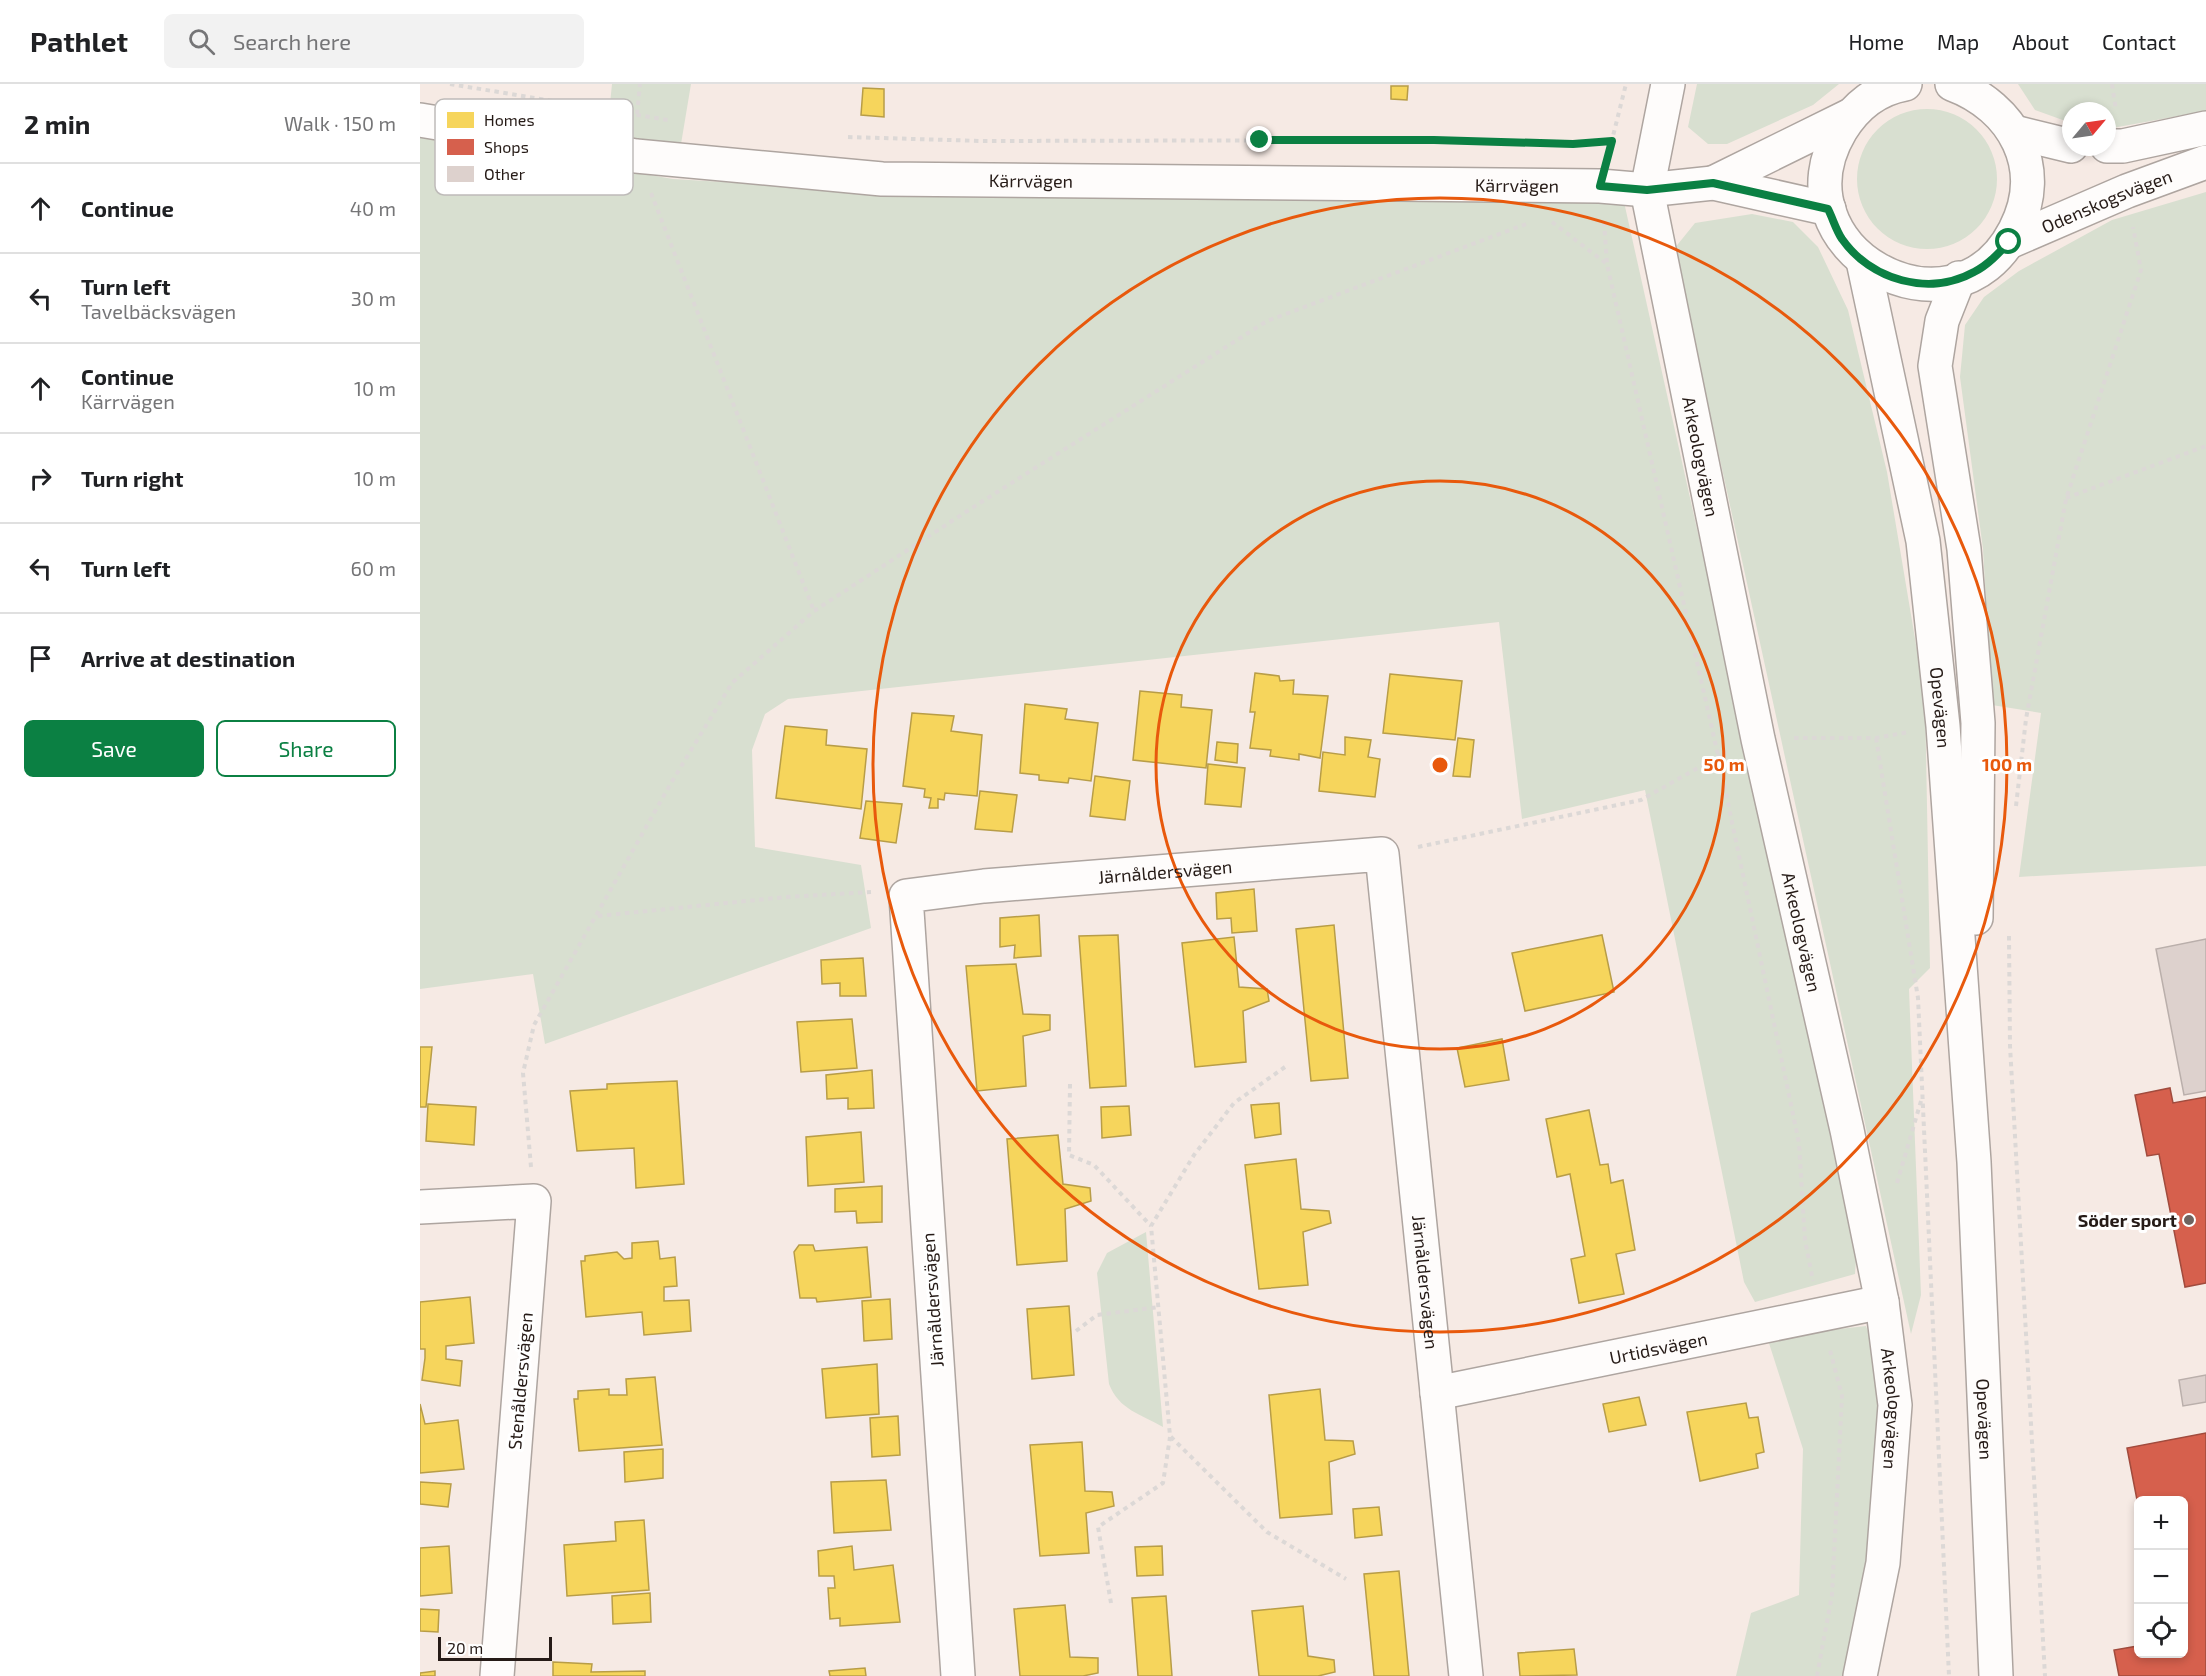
<!DOCTYPE html>
<html lang="en">
<head>
<meta charset="utf-8">
<style>
  body { margin:0; font-family:"Exo 2",sans-serif; background:#f2f2f2; color:#202124 }
  .controls { position:absolute; right:18px; bottom:18px; display:grid; overflow:hidden; border-radius:9px; box-shadow:0 3px 9px #0003 }
  .controls button { width:54px; height:54px; display:grid; place-items:center; padding:0; border:0; border-bottom:2px solid #e0e0e0; background:#fff; color:#202124; font:30px sans-serif }
  .compass { position:absolute; left:1642px; top:18px; width:54px; height:54px; border-radius:50%; background:#fff; box-shadow:0 3px 9px #0003; rotate:61deg }
  .scale { position:absolute; left:18px; bottom:15px; width:114px; box-sizing:border-box; padding-left:6px; border:3px solid #261b17; border-top:0; font-size:16px; line-height:21px; white-space:nowrap; color:#261b17; -webkit-text-stroke:4px #fff; paint-order:stroke }
  .stop { position:absolute; width:18px; height:18px; margin:-14px; border:4px solid #0b8043; border-radius:50%; background:#fff }
  .stop.end { background:#0b8043; border-color:#fff; box-shadow:0 2px 6px #0008 }
  .list { margin:0; padding:0; list-style:none }
  h2 { display:flex; justify-content:space-between; align-items:center; height:78px; margin:0; padding:0 24px; font-size:26px }
  h2 small { font-size:20px; font-weight:400; color:#757577 }
  .list li { display:grid; grid-template-columns:39px 1fr auto; gap:18px; align-items:center; box-sizing:border-box; height:90px; padding:0 24px; border-top:2px solid #e0e0e0 }
  .list b { display:block; font-size:22px; white-space:nowrap }
  .list p { margin:0; font-size:20px; white-space:nowrap; color:#757577 }
  .list em { font-size:20px; font-style:normal; color:#757577 }
  .actions { display:flex; gap:12px; padding:18px 24px }
  .actions a { flex:1; padding:14px 0; border:2px solid #0b8043; border-radius:9px; text-align:center; font-size:21px; color:#0b8043 }
  .actions .main { background:#0b8043; color:#fff }
  .icon { flex:none; width:33px; height:33px; fill:none; stroke:currentColor; stroke-width:2; stroke-linecap:round; stroke-linejoin:round }
  .map { position:relative; flex:none; width:1786px; height:1592px; overflow:hidden }
  header { display:flex; align-items:center; gap:36px; box-sizing:border-box; height:84px; padding:0 30px; background:#fff; border-bottom:2px solid #e0e0e0 }
  header strong { font-size:28px }
  nav { display:flex; gap:33px; margin-inline-start:auto; font-size:21px }
  .search { width:420px; height:54px; background:#f2f2f2; display:flex; align-items:center; gap:15px; box-sizing:border-box; padding:0 21px; border-radius:9px; color:#757577; font-size:22px }
  main { display:flex }
  aside { flex:1; background:#fff }
  .map>svg:first-child { display:block }
</style>
</head>
<body>
<header>
<strong>Pathlet</strong>
<div class="search"><svg class="icon" aria-label="search" viewBox="0 0 24 24"><circle cx="10" cy="10" r="6"/><path d="M15 15l6 6"/></svg>Search here</div>
<nav><a>Home</a><a>Map</a><a>About</a><a>Contact</a></nav>
</header>
<main>
<aside>
<h2>2 min<small>Walk · 150 m</small></h2>
<ul class="list">
<li><svg class="icon" aria-label="ahead" viewBox="0 0 24 24"><path d="M12 20V5M6 11l6-6 6 6"/></svg><div><b>Continue</b></div><em>40 m</em></li>
<li><svg class="icon" aria-label="left" viewBox="0 0 24 24"><path d="M17 20v-9H6M10 6l-5 5 5 5"/></svg><div><b>Turn left</b><p>Tavelbäcksvägen</p></div><em>30 m</em></li>
<li><svg class="icon" aria-label="ahead" viewBox="0 0 24 24"><path d="M12 20V5M6 11l6-6 6 6"/></svg><div><b>Continue</b><p>Kärrvägen</p></div><em>10 m</em></li>
<li><svg class="icon" aria-label="right" viewBox="0 0 24 24"><path d="M7 20v-9h11M14 6l5 5-5 5"/></svg><div><b>Turn right</b></div><em>10 m</em></li>
<li><svg class="icon" aria-label="left" viewBox="0 0 24 24"><path d="M17 20v-9H6M10 6l-5 5 5 5"/></svg><div><b>Turn left</b></div><em>60 m</em></li>
<li><svg class="icon" aria-label="arrive" viewBox="0 0 24 24"><path d="M6 21V4h12l-3 4 3 4H6"/></svg><div><b>Arrive at destination</b></div></li>
</ul>
<div class="actions"><a class="main">Save</a><a>Share</a></div>
</aside>
<div class="map">
<svg width="1786" height="1592" viewBox="0 0 1786 1592">
  <rect width="100%" height="100%" fill="#f6eae4"/>
  <!-- green -->
  <path fill="#d8dfd0" d="M192,0H271L260,66L178,57L190,20Z
    M1277,0H1419L1393,21L1307,60H1288L1268,43Z
    M1598,0H1786V27L1687,45V27H1651V39L1615,26Z
    M1437 95a70 70 0 1 1 140 0a70 70 0 1 1-140 0Z
    M0,51L168,85L201,86L253,95L470,108L1204,118L1437,1162L1435,1190L1335,1218L1324,1198L1225,706L1102,735L1079,538L368,615L345,630L332,666L335,763L441,781L451,844L125,960L113,890L0,905Z
    M1786,108V782L1599,793L1621,629L1572,621L1563,465L1540,293L1545,241L1564,213L1599,187L1692,136Z
    M1332,130L1373,138L1398,163L1428,226L1467,388L1505,614L1510,884L1489,905L1501,1211L1491,1250L1254,165L1275,139Z
    M726,1148L743,1343C721,1330 699,1326 689,1300L677,1189L687,1169Z
    M1446,1242L1475,1321L1440,1592H1316L1331,1529L1379,1511L1383,1365L1347,1253Z"/>
  <!-- homes -->
  <path fill="#f6d55c" stroke="#b89d47" stroke-width="1.5" d="M971,2H988L987,16L971,15Z
    M443,4L464,5V33L441,31Z
    M835,589L859,592L860,597L874,596L873,610L908,612L900,674L879,670V676L850,672L851,666L830,664L835,628H830Z
    M970,590L1042,597L1035,656L963,649Z
    M720,607L762,611L761,623L792,626L786,684L713,676Z
    M605,620L647,625L645,635L678,639L671,697L649,694L648,699L619,696V691L600,689Z
    M492,629L534,632L531,647L562,651L557,712L525,709L524,716L518,715V724H509L511,714L504,713L505,705L483,702Z
    M365,642L407,646L406,661L447,665L441,725L356,714Z
    M925,653L951,656L948,673L960,675L955,713L899,707L903,668L925,671Z
    M1038,654L1054,656L1050,693L1033,692Z
    M797,658L818,660L817,679L795,676Z
    M788,680L825,684L821,723L785,720Z
    M675,692L710,697L705,736L670,732Z
    M560,707L597,711L592,748L555,745Z
    M446,717L482,720L476,759L440,754Z
    M834,805L837,847L812,849L811,834L797,835L796,809Z
    M619,831L621,872L594,874L595,861L580,863V834Z
    M914,841L928,994L891,997L876,845Z
    M698,851L706,1002L670,1004L659,852Z
    M1182,851L1194,908L1105,927L1092,869Z
    M814,853L819,903L847,905L849,917L823,927L826,978L775,983L762,859Z
    M443,874L446,912H420V899L402,900L401,876Z
    M596,880L603,930L630,931V946L603,952L606,1002L557,1007L546,882Z
    M432,935L437,984L381,988L377,938Z
    M1082,955L1089,996L1045,1003L1037,964Z
    M0,963H12L6,1023H0Z
    M452,986L454,1024L428,1025V1014L407,1015L406,991Z
    M257,997L264,1100L216,1104L214,1064L157,1067L150,1007L187,1005V1000Z
    M859,1019L861,1050L835,1054L831,1021Z
    M8,1020L56,1023L54,1061L6,1057Z
    M709,1022L711,1051L682,1054L681,1023Z
    M1169,1026L1180,1081L1188,1080L1191,1099L1203,1096L1215,1166L1196,1170L1204,1210L1159,1219L1151,1175L1165,1172L1150,1090L1137,1093L1126,1035Z
    M441,1048L444,1098L388,1102L386,1053Z
    M638,1051L643,1100L670,1104L671,1117L645,1125L647,1177L597,1181L587,1055Z
    M876,1075L881,1125L909,1127L911,1139L883,1148L888,1201L839,1205L825,1081Z
    M462,1102V1138L437,1139L436,1127L415,1128V1105Z
    M238,1157L240,1175L255,1173L257,1202L244,1203V1217L269,1216L271,1247L224,1251L222,1228L166,1233L161,1177H165V1172L197,1168L204,1175L212,1174V1159Z
    M379,1161H393L395,1167L447,1163L451,1213L397,1218L396,1214H380L374,1168Z
    M50,1213L54,1259L26,1262V1275L42,1277L40,1302L2,1296L5,1274V1265H0V1218Z
    M470,1215L472,1255L444,1257L442,1217Z
    M649,1222L654,1291L612,1295L607,1225Z
    M457,1280L459,1330L406,1334L402,1285Z
    M235,1293L242,1361L159,1367L154,1315H158V1307L189,1305V1311H207L206,1295Z
    M900,1305L905,1356L933,1357L935,1370L909,1378L912,1430L860,1434L849,1311Z
    M1219,1313L1226,1341L1189,1348L1183,1320Z
    M1326,1319L1329,1334L1338,1333L1344,1368L1336,1370L1338,1384L1280,1397L1267,1328Z
    M0,1320L5,1340L38,1336L44,1385L0,1389Z
    M478,1332L480,1371L452,1373L450,1334Z
    M662,1358L665,1407L692,1408L694,1422L666,1429L669,1469L620,1472L610,1361Z
    M243,1365V1394L205,1398L204,1368Z
    M466,1396L471,1446L414,1449L411,1398Z
    M0,1398L31,1400L28,1423L0,1420Z
    M959,1423L962,1451L935,1454L933,1425Z
    M224,1436L229,1506L147,1512L144,1461L196,1457L195,1438Z
    M29,1462L32,1509L0,1512V1464Z
    M432,1462L434,1486L473,1481L480,1538L420,1542V1534L410,1535L408,1504H415L414,1492H399L398,1467Z
    M742,1462L743,1491L717,1492L715,1463Z
    M979,1487L989,1592H954L944,1490Z
    M230,1509L231,1538L193,1540L192,1512Z
    M746,1512L752,1592H718L712,1514Z
    M645,1521L650,1573L678,1574V1589L663,1592H600L594,1525Z
    M883,1522L888,1572L914,1576L915,1588L898,1592H839L832,1527Z
    M0,1525L19,1526L18,1548L0,1547Z
    M1154,1565L1157,1591L1100,1592L1098,1569Z
    M133,1578L172,1580L171,1588L225,1587V1592H133Z
    M445,1584L446,1592H410L409,1587Z
    M15,1587V1592H0V1589Z"/>
  <!-- shops -->
  <path fill="#d6604d" stroke="#a14b3d" stroke-width="1.5" d="M1750,1004L1753,1019L1786,1013V1199L1765,1203L1739,1070L1727,1072L1715,1011Z
    M1786,1349V1592H1699L1694,1566L1718,1562V1570H1764V1416H1718V1421L1707,1364Z"/>
  <!-- building -->
  <path fill="#ddd1cd" stroke="#baafab" stroke-width="1.5" d="M1786,855V1007L1764,1011L1736,865Z
    M1786,1291V1318L1763,1322L1759,1296Z"/>
  <g fill="none" stroke-linecap="round" stroke-linejoin="round">
    <!-- street casing -->
    <g stroke="#aea5a0" stroke-width="36">
      <g id="street">
        <path id="s1" d="M1248,0L1227,106L1338,655L1427,1046L1462,1218L1475,1321L1463,1479L1440,1592"/>
        <path id="s2" d="M0,36L216,72L462,95L1180,102L1227,106L1293,99L1409,125"/>
        <path d="M1293,99L1429,32"/>
        <path d="M0,1123L114,1117L77,1592"/>
        <path id="s3" d="M1017,1309L1462,1218"/>
        <path id="s4" d="M538,1592L486,812L564,802L962,770L1046,1592"/>
      </g>
    </g>
    <!-- secondary casing -->
    <g stroke="#aea5a0" stroke-width="36">
      <g id="secondary">
        <path d="M1485,0C1457,5 1435,23 1421,46C1350,164 1533,267 1595,146C1627,84 1594,23 1532,0"/>
        <path d="M1594,48L1651,62"/>
        <path d="M1687,62H1703L1786,44"/>
        <path id="s5" d="M1589,158L1707,107L1786,78"/>
        <path id="s6" d="M1443,177L1503,457L1523,642L1554,1078L1576,1592"/>
        <path d="M1539,194L1522,237L1515,282L1544,465L1558,639L1556,834"/>
      </g>
    </g>
    <!-- path -->
    <path stroke="#dcd8d6" stroke-width="4" stroke-dasharray="4.5 4.5" stroke-linecap="butt" d="M30,0L248,36
      M1692,0L1696,26
      M217,30L220,0
      M428,53L562,57L1014,56L1153,60L1192,57
      M1189,68L1206,0
      M231,109L394,527
      M1132,138L1187,180
      M1184,138L1187,180L1298,671L1379,1059L1385,1156L1393,1197
      M1646,414L1786,362
      M1374,654H1456L1489,648
      M1456,654L1498,914L1529,1592
      M1596,722L1606,635L1646,415L1721,186L1713,143
      M998,763L1221,716L1306,668
      M178,832L366,813L451,808
      M1589,852L1590,962L1625,1592
      M865,983L814,1019L774,1071L731,1142L750,1352L847,1448L926,1495
      M650,1000L649,1071L674,1081L731,1142
      M111,1083L103,989L114,941L251,699L312,599L394,527L552,424L847,237L1106,140
      M1477,1099L1501,1017
      M656,1247L677,1231L739,1223
      M691,1519L678,1443L743,1399L750,1353
      M1397,1592L1412,1511L1422,1312L1410,1266"/>
    <!-- street -->
    <use href="#street" stroke="#fefcfb" stroke-width="33"/>
    <!-- secondary -->
    <use href="#secondary" stroke="#fefcfb" stroke-width="33"/>
  </g>
  <g fill="none" stroke-linecap="round" stroke-linejoin="round">
    <!-- route -->
    <path stroke="#0b8043" stroke-width="8" d="M840,56H1014L1153,60L1192,57L1180,102L1227,106L1293,99L1408,125C1413,135 1416,146 1422,155C1451,196 1509,213 1554,188C1568,181 1579,169 1589,158"/>
  </g>
  <!-- distance rings -->
  <g fill="none" stroke="#e8590c" stroke-width="3">
    <circle cx="1020" cy="681" r="284"/>
    <circle cx="1020" cy="681" r="567"/>
  </g>
  <!-- markers -->
  <circle fill="#6f635f" stroke="#fff" stroke-width="2" cx="1769" cy="1136" r="6"/>
  <g text-anchor="middle" dominant-baseline="central" stroke-width="6" stroke-linejoin="round" paint-order="stroke">
    <!-- street labels -->
    <g font-size="18" fill="#261b17" stroke="#fff">
      <text stroke="none"><textPath href="#s2" startOffset="615">Kärrvägen</textPath></text>
      <text stroke="none"><textPath href="#s2" startOffset="1101">Kärrvägen</textPath></text>
      <text stroke="none"><textPath href="#s5" startOffset="106">Odenskogsvägen</textPath></text>
      <text stroke="none"><textPath href="#s1" startOffset="380">Arkeologvägen</textPath></text>
      <text stroke="none"><textPath href="#s6" startOffset="454">Opevägen</textPath></text>
      <text stroke="none"><textPath href="#s4" startOffset="1042">Järnåldersvägen</textPath></text>
      <text stroke="none"><textPath href="#s1" startOffset="866">Arkeologvägen</textPath></text>
      <text stroke="none"><textPath href="#s4" startOffset="1690">Järnåldersvägen</textPath></text>
      <text transform="translate(512 1216) rotate(-94)">Järnåldersvägen</text>
      <text stroke="none"><textPath href="#s3" startOffset="226">Urtidsvägen</textPath></text>
      <text transform="translate(100 1297) rotate(-85)">Stenåldersvägen</text>
      <text stroke="none"><textPath href="#s1" startOffset="1352">Arkeologvägen</textPath></text>
      <text stroke="none"><textPath href="#s6" startOffset="1167">Opevägen</textPath></text>
    </g>
    <!-- poi labels -->
    <g font-size="18" font-weight="bold" fill="#261b17" stroke="#fff" text-anchor="end">
      <text x="1757" y="1136">Söder sport</text>
    </g>
  </g>
  <!-- legend -->
  <rect x="15" y="15" width="198" height="96" rx="9" fill="#fff" stroke="#bebbb9" stroke-width="1.5"/>
  <rect x="27" y="28" width="27" height="16" fill="#f6d55c"/>
  <rect x="27" y="55" width="27" height="16" fill="#d6604d"/>
  <rect x="27" y="82" width="27" height="16" fill="#ddd1cd"/>
  <g font-size="16" fill="#261b17">
    <text x="64" y="42">Homes</text>
    <text x="64" y="69">Shops</text>
    <text x="64" y="96">Other</text>
  </g>
  <circle cx="1020" cy="681" r="9" fill="#e8590c" stroke="#fff" stroke-width="3"/>
  <g font-size="18" text-anchor="middle" font-weight="bold" fill="#e8590c" stroke="#fff" stroke-width="6" stroke-linejoin="round" paint-order="stroke">
    <text x="1304" y="687">50 m</text>
    <text x="1587" y="687">100 m</text>
  </g>
</svg>
<div class="controls">
<button>+</button>
<button>−</button>
<button><svg class="icon" aria-label="locate" viewBox="0 0 24 24"><circle cx="12" cy="12" r="6"/><path d="M12 2v4M12 18v4M2 12h4M18 12h4"/></svg></button>
</div>
<svg class="compass" viewBox="-18 -18 36 36"><path d="M0-13l5 13h-10z" fill="#e53935"/><path d="M0 13l5-13h-10z" fill="#757577"/></svg>
<div class="scale">20 m</div>
<div class="stop" style="left:1589px;top:158px"></div>
<div class="stop end" style="left:840px;top:56px"></div>
</div>
</main>
</body>
</html>
